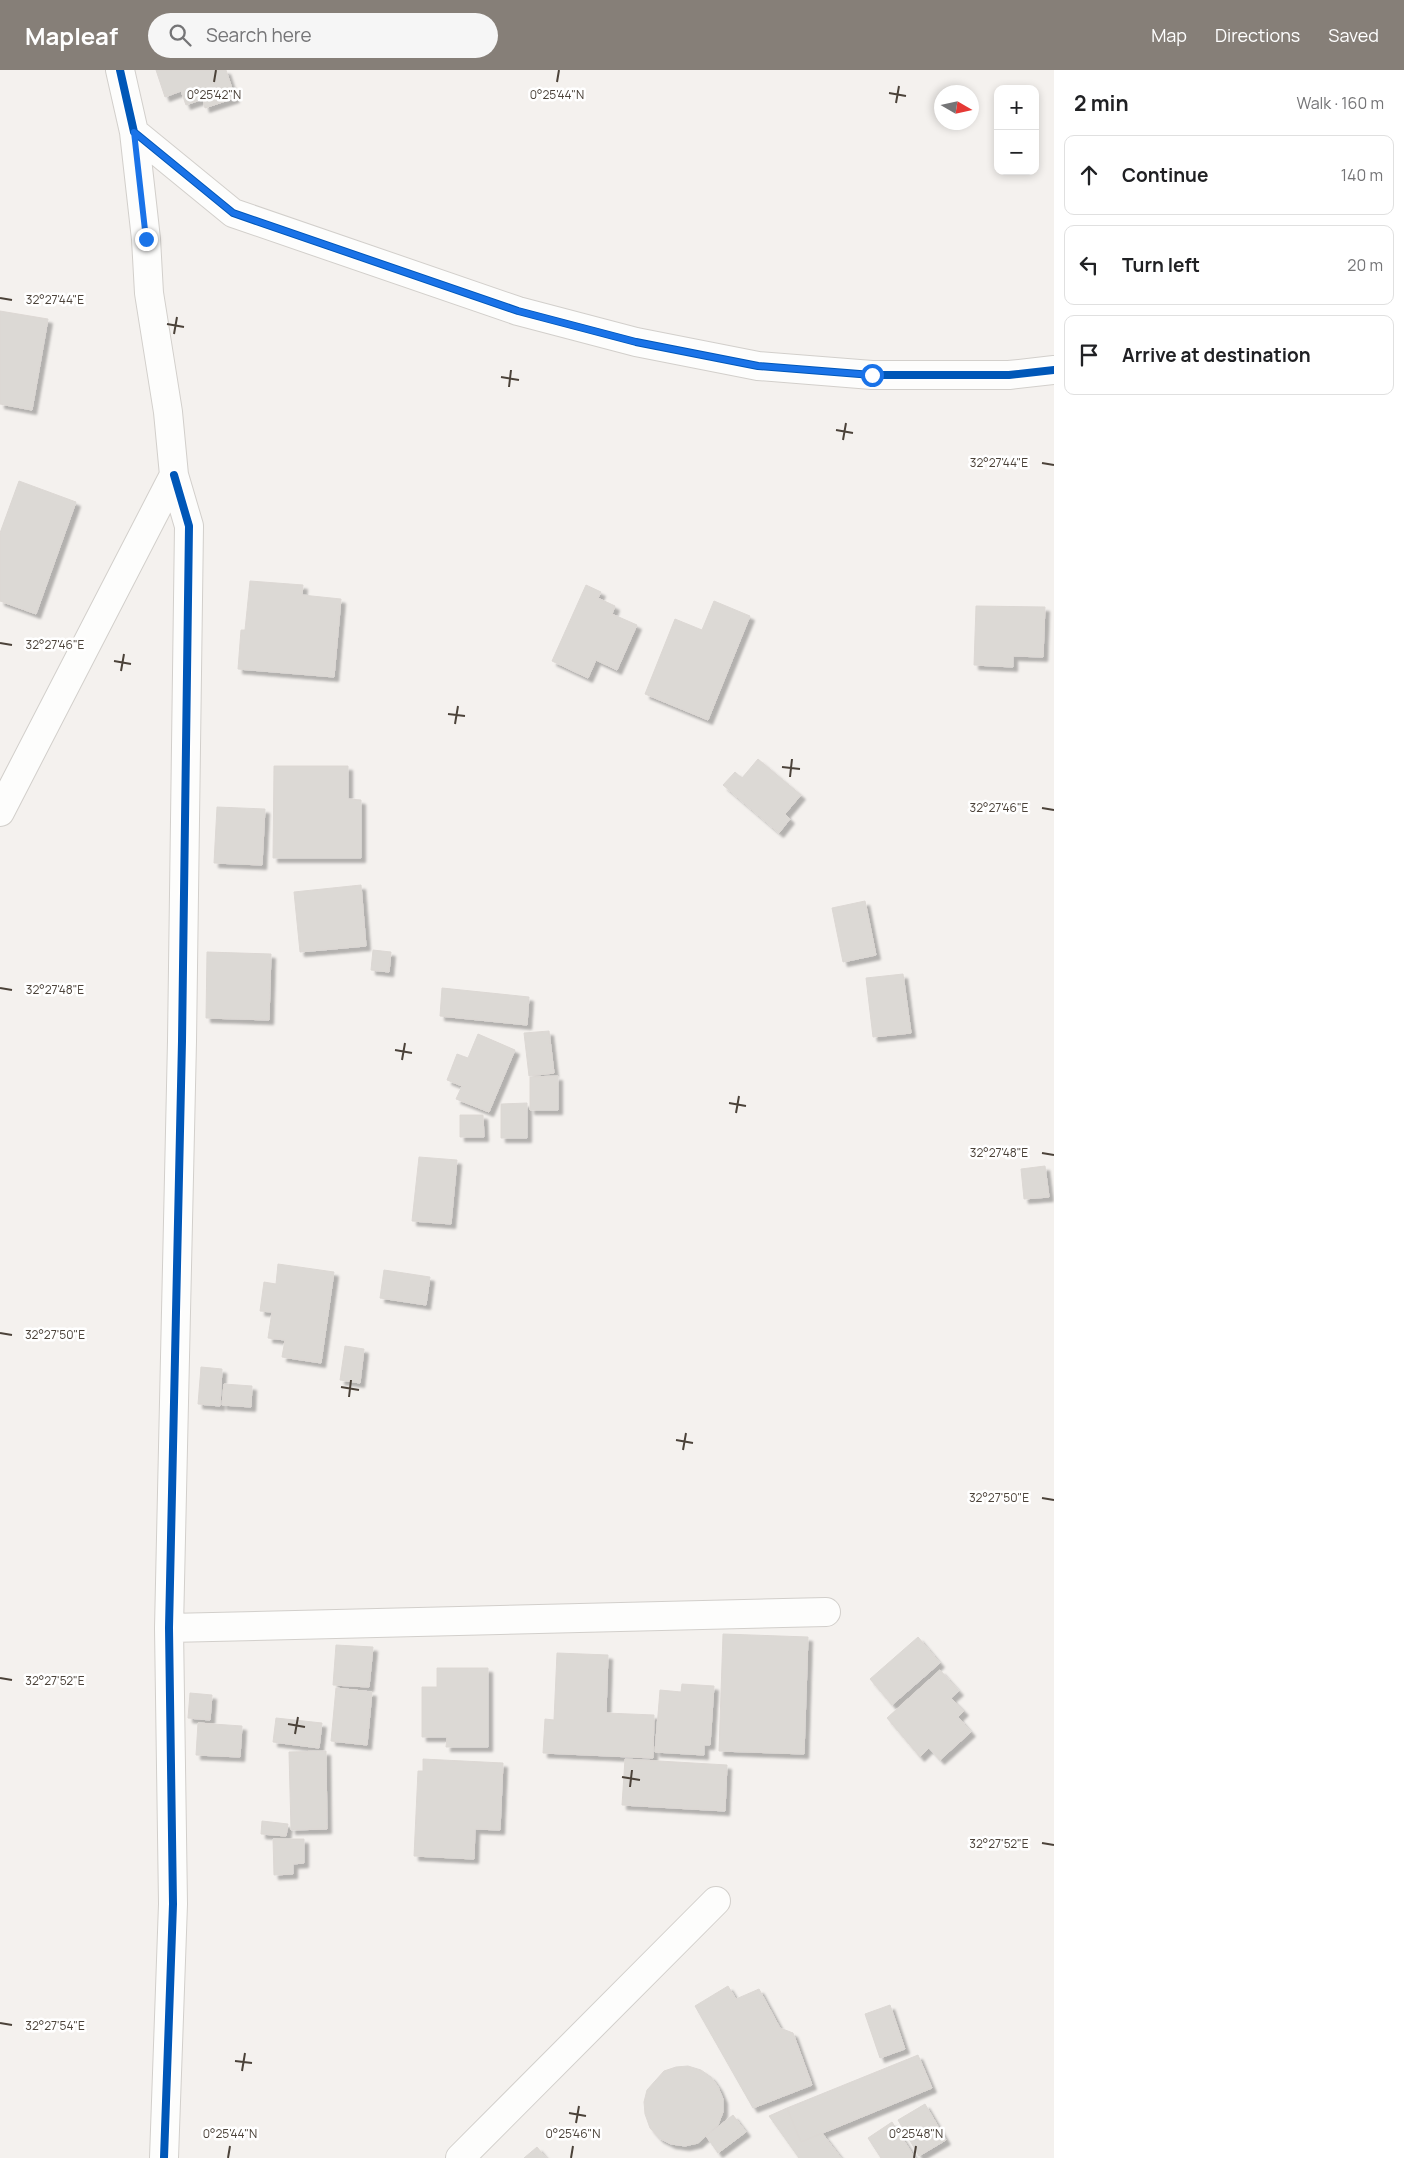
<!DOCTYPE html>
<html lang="en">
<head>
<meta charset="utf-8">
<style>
  body { margin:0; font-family:Manrope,sans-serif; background:#f6f6f6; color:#202124 }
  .controls { position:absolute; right:15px; top:15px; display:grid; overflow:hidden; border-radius:10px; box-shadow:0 2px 8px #0003 }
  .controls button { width:45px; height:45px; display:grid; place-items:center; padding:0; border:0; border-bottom:1px solid #e0e0e0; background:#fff; color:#202124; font:25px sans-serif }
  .compass { position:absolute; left:934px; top:15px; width:45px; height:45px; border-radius:50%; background:#fff; box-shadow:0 2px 8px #0003; rotate:99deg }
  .stop { position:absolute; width:15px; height:15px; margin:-11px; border:4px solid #1a73e8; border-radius:50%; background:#fff }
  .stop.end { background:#1a73e8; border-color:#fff; box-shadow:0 1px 5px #0008 }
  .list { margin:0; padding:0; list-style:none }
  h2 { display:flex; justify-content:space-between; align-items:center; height:65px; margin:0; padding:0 20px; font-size:21px }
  h2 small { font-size:16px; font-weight:400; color:#757577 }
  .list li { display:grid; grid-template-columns:32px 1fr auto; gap:15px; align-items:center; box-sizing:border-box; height:80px; margin:0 10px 10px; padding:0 10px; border:1px solid #e0e0e0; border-radius:10px }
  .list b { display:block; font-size:19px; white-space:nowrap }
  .list em { font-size:16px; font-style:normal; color:#757577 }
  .icon { flex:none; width:28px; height:28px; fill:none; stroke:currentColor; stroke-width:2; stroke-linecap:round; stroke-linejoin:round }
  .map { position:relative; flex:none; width:1054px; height:2088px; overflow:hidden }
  header { display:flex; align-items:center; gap:30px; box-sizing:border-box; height:70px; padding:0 25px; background:#867f78; color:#fff }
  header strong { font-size:24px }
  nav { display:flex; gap:28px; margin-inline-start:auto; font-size:18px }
  .search { width:350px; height:45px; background:#f6f6f6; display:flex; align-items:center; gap:12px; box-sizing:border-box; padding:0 18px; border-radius:28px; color:#757577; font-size:19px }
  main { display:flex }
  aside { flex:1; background:#fff }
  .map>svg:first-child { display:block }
</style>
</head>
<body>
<header>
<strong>Mapleaf</strong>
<div class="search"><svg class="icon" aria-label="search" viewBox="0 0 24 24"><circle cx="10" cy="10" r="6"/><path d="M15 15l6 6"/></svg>Search here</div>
<nav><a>Map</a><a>Directions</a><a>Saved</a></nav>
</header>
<main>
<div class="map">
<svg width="1054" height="2088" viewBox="0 0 1054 2088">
  <defs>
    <filter id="shadow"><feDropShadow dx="4.5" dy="4.5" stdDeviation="1" flood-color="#0004"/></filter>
  </defs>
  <rect width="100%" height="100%" fill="#f4f1ee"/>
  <!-- building -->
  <path fill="#dcd9d5" stroke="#dcd8d4" filter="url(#shadow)" d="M156,0H226L235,28L205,38L203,29L186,35L181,21L165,27Z
    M0,241L48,249L32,340L0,334Z
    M19,411L76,432L36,544L0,531V463Z
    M250,511L303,515L302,525L341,529L334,607L238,599L241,560H245Z
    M586,515L601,522L598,528L615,536L612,544L637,555L617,600L596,590L588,608L552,591Z
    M714,531L750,546L708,650L645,624L675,549L702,560Z
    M976,536L1045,537L1043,587L1013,586V597L974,595Z
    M758,689L801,725L785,744L790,749L779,763L723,715L735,702L742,708Z
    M274,696H348V729L361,730V788H273Z
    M217,737L265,739L262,795L214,793Z
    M361,815L366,876L300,882L294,822Z
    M865,831L876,885L843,892L832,838Z
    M373,880L391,882L389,902L371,900Z
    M207,882L271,884L269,950L206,948Z
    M903,904L911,963L873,967L866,908Z
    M442,918L529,927L527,955L440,946Z
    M549,961L554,1003L529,1006L524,963Z
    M478,964L515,980L489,1042L456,1029L462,1016L447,1010L457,984L468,988Z
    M558,1006V1040H530V1007Z
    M527,1033V1068H501V1034Z
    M460,1045H483L484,1067H460Z
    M419,1087L457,1090L451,1154L412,1151Z
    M1045,1096L1049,1127L1024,1129L1021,1099Z
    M278,1194L334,1202L321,1293L282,1287L285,1270L268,1268L272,1242L260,1241L264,1212L276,1214Z
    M384,1200L430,1207L426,1235L380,1228Z
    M345,1276L364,1279L360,1313L340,1310Z
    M201,1297L222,1299L220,1336L198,1334Z
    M224,1314L252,1316L251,1337L222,1335Z
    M723,1564L808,1567L804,1684L719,1681Z
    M918,1567L940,1593L892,1635L870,1609Z
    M336,1575L373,1577L369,1617L333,1615Z
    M557,1583L608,1585L606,1643L654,1645L653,1688L543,1683L545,1649L554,1650Z
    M437,1598H488V1677H446L447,1667H422V1617H437Z
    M940,1600L959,1621L951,1628L964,1641L958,1647L971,1662L940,1690L929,1678L920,1687L887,1648Z
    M682,1614L714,1616L710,1675H704V1685L655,1682L660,1620L681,1622Z
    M336,1618L372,1622L367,1675L331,1671Z
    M190,1623L212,1625L210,1650L188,1648Z
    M276,1648L322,1653L319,1678L273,1672Z
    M198,1653L242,1656L240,1687L196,1685Z
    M326,1681L327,1759L291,1760L289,1682Z
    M423,1689L503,1693L500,1760L475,1759L474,1789L414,1786L418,1701H423Z
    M625,1689L727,1695L725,1741L622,1735Z
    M262,1751L288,1754L286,1766L261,1764Z
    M273,1769H304V1793L293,1794V1804L274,1805Z
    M728,1916L736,1929L759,1919L780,1958L793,1963L812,2015L753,2038L695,1936Z
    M890,1935L905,1979L880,1988L865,1944Z
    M918,1985L932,2018L801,2072L787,2038Z
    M688,1996L701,2000L711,2007L718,2017L723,2029V2042L718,2055L698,2073L685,2076L671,2074L659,2068L650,2058L645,2044L644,2032L647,2020L664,2001L676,1997Z
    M925,2034L946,2070L919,2086L898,2050Z
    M787,2038L801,2072L822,2063L841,2088H799L769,2046Z
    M733,2045L746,2062L718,2083L706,2066Z
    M892,2052L915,2088H881L868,2068Z
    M537,2077L546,2088H524Z"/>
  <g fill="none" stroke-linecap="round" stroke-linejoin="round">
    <!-- minor casing -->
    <g stroke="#d2cfcb" stroke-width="30">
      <path id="minor" d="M120,0L134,62L233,143L518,241L636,272L758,296L872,305H1009L1054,300
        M0,742L174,405L168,342L149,223L146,169L134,62
        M169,1558L826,1542
        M164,2088L173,1834L169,1558L182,971L189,456L174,405
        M460,2088L716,1831"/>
    </g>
    <!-- minor -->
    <use href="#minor" stroke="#fdfdfc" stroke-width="28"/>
    <!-- cycleway casing -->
    <g stroke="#fff" stroke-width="11">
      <path id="cycleway" d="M120,0L134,62L233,143L518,241L636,272L758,296L872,305H1009L1054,300
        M164,2088L173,1834L169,1558L182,971L189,456L174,405"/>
    </g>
    <!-- cycleway -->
    <use href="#cycleway" stroke="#0057b8" stroke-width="8"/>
  </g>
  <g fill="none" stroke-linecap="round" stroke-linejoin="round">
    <!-- route -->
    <path stroke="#1a73e8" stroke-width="6" d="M146,169L134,62L233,143L518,241L636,272L758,296L872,305"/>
  </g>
  <!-- ticks -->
  <path fill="none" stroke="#4b4239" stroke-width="2" d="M214,12L216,0M557,12L559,0M889,23L906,26M896,33L899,16M0,228L12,230M167,254L184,257M174,264L177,247M501,307L519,310M509,317L511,300M836,360L853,363M843,370L846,353M1042,393L1054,395M0,573L12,575M114,591L131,594M121,601L124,584M448,644L465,646M455,654L458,636M782,697L800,699M790,707L792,689M1042,738L1054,740M0,918L12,920M395,980L412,983M402,990L405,973M729,1033L746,1036M736,1043L739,1026M1042,1083L1054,1085M0,1263L12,1265M341,1317L359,1320M349,1327L351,1310M676,1370L693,1373M683,1380L686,1363M1042,1428L1054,1430M0,1608L12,1610M288,1654L305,1657M295,1664L298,1647M622,1707L640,1710M630,1717L632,1700M1042,1773L1054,1775M0,1953L12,1955M235,1991L252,1993M242,2001L245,1983M569,2043L586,2046M576,2053L579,2036M228,2088L230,2076M571,2088L573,2076M914,2088L916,2076"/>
  <g font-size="12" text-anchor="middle" fill="#4b4239" stroke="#fff" stroke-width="5" stroke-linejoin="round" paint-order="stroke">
    <text x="214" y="29">0°25'42"N</text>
    <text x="557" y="29">0°25'44"N</text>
    <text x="55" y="234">32°27'44"E</text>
    <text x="999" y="397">32°27'44"E</text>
    <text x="55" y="579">32°27'46"E</text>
    <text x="999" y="742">32°27'46"E</text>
    <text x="55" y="924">32°27'48"E</text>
    <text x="999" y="1087">32°27'48"E</text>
    <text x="55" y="1269">32°27'50"E</text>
    <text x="999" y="1432">32°27'50"E</text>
    <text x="55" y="1615">32°27'52"E</text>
    <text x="999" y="1778">32°27'52"E</text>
    <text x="55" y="1960">32°27'54"E</text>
    <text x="230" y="2068">0°25'44"N</text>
    <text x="573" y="2068">0°25'46"N</text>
    <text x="916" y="2068">0°25'48"N</text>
  </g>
</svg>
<div class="controls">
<button>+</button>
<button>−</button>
</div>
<svg class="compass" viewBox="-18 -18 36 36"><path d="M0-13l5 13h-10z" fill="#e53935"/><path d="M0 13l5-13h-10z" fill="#757577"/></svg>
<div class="stop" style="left:872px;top:305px"></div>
<div class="stop end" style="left:146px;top:169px"></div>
</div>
<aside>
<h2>2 min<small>Walk · 160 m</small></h2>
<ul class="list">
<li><svg class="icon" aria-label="ahead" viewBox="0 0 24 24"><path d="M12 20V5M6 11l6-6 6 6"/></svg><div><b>Continue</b></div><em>140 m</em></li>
<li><svg class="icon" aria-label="left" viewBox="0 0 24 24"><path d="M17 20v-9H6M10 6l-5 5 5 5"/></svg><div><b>Turn left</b></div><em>20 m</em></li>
<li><svg class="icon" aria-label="arrive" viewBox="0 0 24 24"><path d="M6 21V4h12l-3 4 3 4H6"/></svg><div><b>Arrive at destination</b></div></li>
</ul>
</aside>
</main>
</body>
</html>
